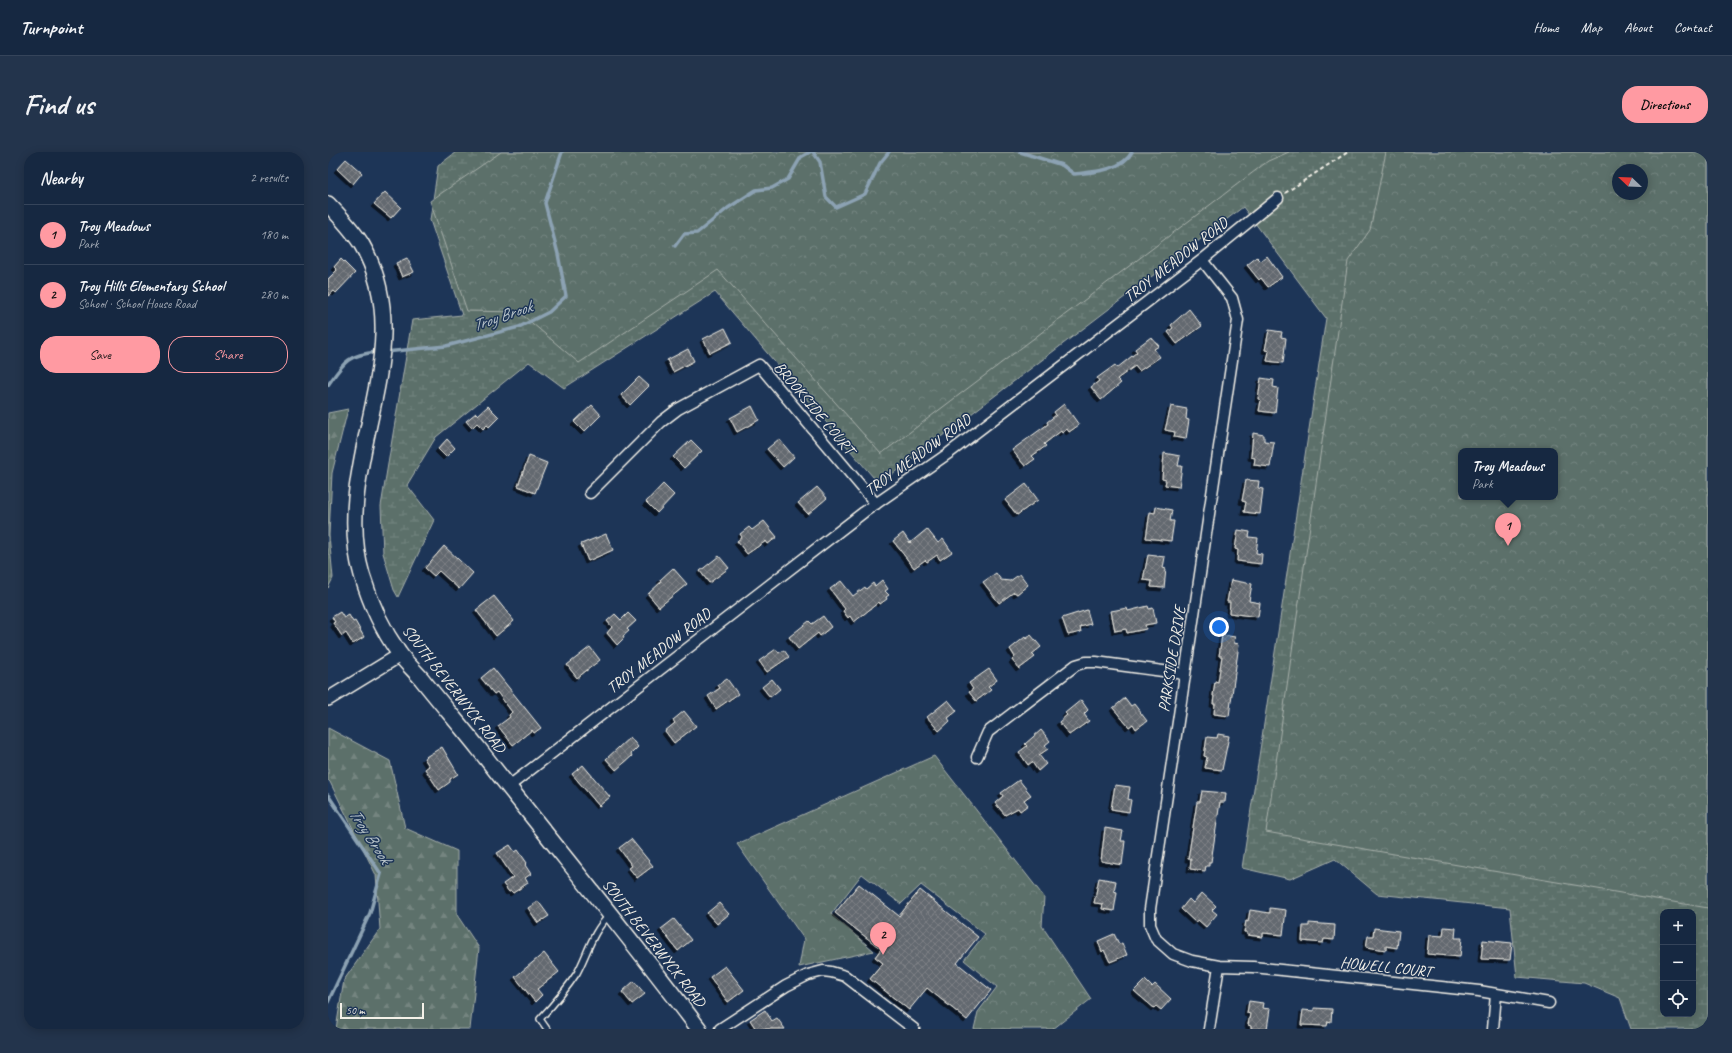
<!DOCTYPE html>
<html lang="en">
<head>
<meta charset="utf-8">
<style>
  body { margin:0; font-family:Caveat,sans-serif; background:#23344c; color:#f1f3f6 }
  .controls { position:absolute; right:12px; bottom:12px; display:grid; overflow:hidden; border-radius:8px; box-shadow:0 2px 10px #0003 }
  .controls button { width:36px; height:36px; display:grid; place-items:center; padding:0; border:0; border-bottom:1px solid #35445a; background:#162841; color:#f1f3f6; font:20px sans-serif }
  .compass { position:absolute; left:1284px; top:12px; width:36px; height:36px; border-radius:50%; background:#162841; box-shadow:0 2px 10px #0003; rotate:293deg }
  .scale { position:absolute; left:12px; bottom:10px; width:84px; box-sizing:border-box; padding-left:4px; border:2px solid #f4f1e8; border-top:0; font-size:11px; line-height:14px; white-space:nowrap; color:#f4f1e8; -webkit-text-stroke:3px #1d3557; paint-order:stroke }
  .you { position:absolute; left:891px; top:475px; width:14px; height:14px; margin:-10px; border:3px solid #fff; border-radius:50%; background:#1a73e8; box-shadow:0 0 0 6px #1a73e833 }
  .badge { display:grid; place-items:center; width:26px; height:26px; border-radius:50%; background:#ff9aa2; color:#111; font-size:13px; font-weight:700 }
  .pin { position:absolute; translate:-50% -33px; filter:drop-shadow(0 1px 2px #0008) }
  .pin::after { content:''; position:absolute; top:21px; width:14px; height:12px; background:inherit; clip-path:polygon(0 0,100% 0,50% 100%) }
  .popup { position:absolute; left:1130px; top:296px; width:100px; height:52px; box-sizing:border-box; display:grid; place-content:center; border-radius:8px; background:#162841; filter:drop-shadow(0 1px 3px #0005); font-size:13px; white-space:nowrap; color:#9ea6b1 }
  .popup b { font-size:15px; color:#f1f3f6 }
  .popup::after { content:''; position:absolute; left:50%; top:100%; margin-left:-8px; border:8px solid transparent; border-top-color:#162841 }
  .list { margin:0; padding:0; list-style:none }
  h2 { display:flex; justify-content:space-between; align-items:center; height:52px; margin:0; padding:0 16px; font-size:17px }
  h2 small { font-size:13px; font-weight:400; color:#9ea6b1 }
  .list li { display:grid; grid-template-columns:26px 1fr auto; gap:12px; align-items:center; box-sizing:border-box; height:60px; padding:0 16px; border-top:1px solid #35445a }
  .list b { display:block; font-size:15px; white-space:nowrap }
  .list p { margin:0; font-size:13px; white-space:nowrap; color:#9ea6b1 }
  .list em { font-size:13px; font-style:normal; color:#9ea6b1 }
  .actions { display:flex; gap:8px; padding:12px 16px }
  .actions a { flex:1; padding:9px 0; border:1px solid #ff9aa2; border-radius:16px; text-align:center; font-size:14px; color:#ff9aa2 }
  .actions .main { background:#ff9aa2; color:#111 }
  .icon { flex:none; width:22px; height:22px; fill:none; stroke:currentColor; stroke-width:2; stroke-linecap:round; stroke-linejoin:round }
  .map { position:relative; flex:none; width:1380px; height:877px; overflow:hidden; border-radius:16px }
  header { display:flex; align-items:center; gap:24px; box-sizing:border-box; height:56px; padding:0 20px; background:#162841; border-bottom:1px solid #35445a }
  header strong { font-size:19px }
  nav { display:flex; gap:22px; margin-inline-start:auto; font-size:14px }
  .intro { display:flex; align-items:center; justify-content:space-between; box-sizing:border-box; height:96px; padding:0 24px }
  h1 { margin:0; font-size:28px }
  .button { padding:10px 18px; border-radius:16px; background:#ff9aa2; color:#111; font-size:14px; font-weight:700 }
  main { display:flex; gap:24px; padding:0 24px }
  aside { flex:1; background:#162841; border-radius:16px; box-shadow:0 2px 10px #0003 }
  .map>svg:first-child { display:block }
</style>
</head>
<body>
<header>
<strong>Turnpoint</strong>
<nav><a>Home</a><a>Map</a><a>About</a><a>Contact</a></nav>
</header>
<div class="intro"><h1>Find us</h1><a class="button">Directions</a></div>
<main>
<aside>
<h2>Nearby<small>2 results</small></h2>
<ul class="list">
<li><span class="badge">1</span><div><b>Troy Meadows</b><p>Park</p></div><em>180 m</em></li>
<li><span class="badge">2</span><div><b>Troy Hills Elementary School</b><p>School · School House Road</p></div><em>280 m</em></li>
</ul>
<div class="actions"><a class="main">Save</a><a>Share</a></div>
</aside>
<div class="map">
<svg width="1380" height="877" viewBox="0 0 1380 877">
  <defs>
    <pattern id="forest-firs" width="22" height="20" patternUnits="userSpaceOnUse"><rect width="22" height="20" fill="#5c706b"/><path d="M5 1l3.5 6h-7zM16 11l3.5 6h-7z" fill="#748580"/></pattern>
    <pattern id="wetland-marsh" width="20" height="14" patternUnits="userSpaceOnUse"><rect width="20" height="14" fill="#5c706b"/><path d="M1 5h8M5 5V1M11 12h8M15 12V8" fill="none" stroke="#748580"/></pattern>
    <pattern id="park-crowns" width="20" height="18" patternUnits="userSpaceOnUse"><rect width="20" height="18" fill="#5c706b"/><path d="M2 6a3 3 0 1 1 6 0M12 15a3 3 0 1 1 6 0" fill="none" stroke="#748580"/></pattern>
    <pattern id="building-cross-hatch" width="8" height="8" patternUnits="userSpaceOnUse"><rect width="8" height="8" fill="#64696f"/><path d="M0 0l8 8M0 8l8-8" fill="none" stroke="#7b7f84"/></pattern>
    <filter id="shadow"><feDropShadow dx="-3" dy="3" stdDeviation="0" flood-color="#0009"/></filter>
  </defs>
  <rect width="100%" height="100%" fill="#1d3557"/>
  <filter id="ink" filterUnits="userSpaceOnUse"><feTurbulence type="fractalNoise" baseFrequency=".025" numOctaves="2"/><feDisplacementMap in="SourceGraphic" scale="8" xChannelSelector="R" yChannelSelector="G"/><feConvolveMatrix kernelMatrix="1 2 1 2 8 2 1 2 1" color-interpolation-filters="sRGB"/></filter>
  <g filter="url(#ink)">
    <!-- forest -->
    <path fill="url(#forest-firs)" stroke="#a8b0aa" d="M20,257L4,321L1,383L5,426L0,436V261Z
      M0,576L62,609L77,676L129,699V763L151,796L142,877H8L16,828L52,777L48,723L2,630L0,628Z"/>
    <!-- wetland -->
    <path fill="url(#wetland-marsh)" stroke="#a8b0aa" fill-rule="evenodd" d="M128,0H1380V877H1303L1292,846L1256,831L1189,825L1182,756L1049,742L1007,707L962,727L914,716L998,166L915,55L551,332L387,140L236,236L201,210L108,285L79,333L106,368L70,445L66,438L55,401L53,354L84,168L134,163L102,68L110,14ZM1290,18H1314V42H1290ZM1133,299H1227V345H1133ZM1335,760H1365V862H1335Z"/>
    <!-- park -->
    <path fill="url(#park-crowns)" stroke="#a8b0aa" fill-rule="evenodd" d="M173,0H961L940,9L553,302L390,118L251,211L191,160L139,159L102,49Z
      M1058,0H1380V756L938,680L1020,109L1042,78ZM1290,18H1314V42H1290ZM1133,299H1227V345H1133Z
      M606,604L716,745L714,774L763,847L725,877H646L650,860L669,835L636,808L657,782L593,733L573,752L534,722L503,762L546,799L471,815L476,787L409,692Z"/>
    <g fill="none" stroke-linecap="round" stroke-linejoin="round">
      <!-- stream -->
      <path stroke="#8ca2b3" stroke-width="3.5" d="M485,0L492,10L498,45L508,55L537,42L552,11L561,0
        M692,0L734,13L746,22C764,20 794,19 804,0
        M347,94L356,82L369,81L400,56L428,38L444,36L460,27L473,5L482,0
        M57,200L118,194L191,175L221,160L238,144L230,102L217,51L234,0
        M0,233C16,210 19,203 49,200
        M0,643L53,722L42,761L0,850"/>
    </g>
    <!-- building -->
    <path fill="url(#building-cross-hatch)" stroke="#f4f1e8" filter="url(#shadow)" d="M18,7L34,21L25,32L9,17Z
      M57,40L73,55L63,66L46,52Z
      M939,104L954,125L940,135L933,126L931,128L919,113L929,105L933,109Z
      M79,106L86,120L74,125L68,111Z
      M13,107L27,121L8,141L6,139L0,144V127L9,118L6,115Z
      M861,157L874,174L849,192L840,180L845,176L843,173Z
      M397,176L404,190L382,201L375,187Z
      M941,178L954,180L953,185L958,186L955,211L939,209L941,199L937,198Z
      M823,185L831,194L826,197L832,205L811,219L807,214L789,227L793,231L773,248L763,235L771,229L769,226L787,213L789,216L809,200L807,197Z
      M360,197L366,209L345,220L339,208Z
      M311,225L321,234L302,253L293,243Z
      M933,226L946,228L945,235L950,236L947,261L931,259L933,248L930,247Z
      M736,252L751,273L741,280L739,277L734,281L733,279L716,292L718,294L704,304L707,307L697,314L684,298L720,272L719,270L728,263L726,260Z
      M264,253L273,263L256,280L246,270Z
      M160,254L171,265L161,275L159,273L155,277L149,271L144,276L138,269L148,261L150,263Z
      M424,254L431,268L409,280L402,266Z
      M843,254L859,257L858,267L861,268L858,287L846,285L847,280L837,278Z
      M925,281L936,283V289L946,290L942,315L926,313L927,306L923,305Z
      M119,287L127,296L118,305L110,297Z
      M451,287L466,305L455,315L439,297Z
      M363,288L374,299L356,316L345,305Z
      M836,301L852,304L850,314H854L851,335L837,333L838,328L834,327Z
      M201,304L219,311L207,341L190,334Z
      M918,328L931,329L930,336L935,337L932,362L916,360L918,350L914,349Z
      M335,332L346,343L329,361L318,350Z
      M698,332L710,348L689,363L677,348Z
      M489,335L499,346L480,362L470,351Z
      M828,355L844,358L842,369H846L843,389L818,386L822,360L827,361Z
      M436,369L449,385L440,392L438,389L419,402L409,389L414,385L412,382L421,375L424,378Z
      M599,377L610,391L615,387L624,400L612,408L609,403L599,410L597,408L586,416L565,389L575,381L582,391Z
      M910,378L922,380L921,385L930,386L928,401L934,402L933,412L909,409L910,398L907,397Z
      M278,382L285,398L260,409L253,392Z
      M116,394L145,421L131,437L111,419L106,424L97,416Z
      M820,403L837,405L835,416L838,417L836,436L823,435L824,429L815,428Z
      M391,404L401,416L381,431L372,419Z
      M345,416L359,432L331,455L320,442L333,430L332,428Z
      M668,421L673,428L682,429L692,422L700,433L689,442L686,440L671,451L655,430Z
      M554,428L560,437L557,439L561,443L558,445L559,447L552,452L551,450L526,470L522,464L520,466L515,459L517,457L502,437L513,429L525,444L537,435L538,437L545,431L547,434Z
      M903,428L924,432L921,449L932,451L930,465L901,461L902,450H899Z
      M166,444L186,469L168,484L148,458Z
      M820,454L821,457L825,456L828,471L817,473L818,477L799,481L798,477L787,479L783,459L799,456L800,459Z
      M759,458L763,472L752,475L753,480L740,483L734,466Z
      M12,460L16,466L21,463L25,470L27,469L36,485L25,492L18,481L14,484L5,471L7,470L4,465Z
      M300,461L308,469L299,477L301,479L295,484L296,486L289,493L279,481L284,475L279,469L287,462L293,468Z
      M495,464L503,475L492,484L490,481L470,497L461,485L481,469L484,472Z
      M703,483L713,495L704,502L707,505L691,517L684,508L687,505L682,497L697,485L698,487Z
      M894,483L907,485L906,491L911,492L901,564L886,562L887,552H885L886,544H885L887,529L890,530L894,504H891Z
      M262,495L272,508L249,526L239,513Z
      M448,497L451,501L456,498L461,505L439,520L431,509Z
      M165,516L213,576L206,581L204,578L185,593L170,574L182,565L181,563L184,560L169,540L166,542L153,526Z
      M661,517L669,528L660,535L663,538L648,549L641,540L645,537L641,531Z
      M399,527L410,542L388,557L380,544L392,536L390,533Z
      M444,527L452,537L442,545L434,535Z
      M797,546L803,554L806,552L819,569L808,577L805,572L801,575L785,556Z
      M620,548L629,559L620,566L622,569L611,579L599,565Z
      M753,548L760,558L756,562L761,569L741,583L731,570L739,563L737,561Z
      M356,559L368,574L346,591L337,579L347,571L345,568Z
      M713,578L722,589L717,593L720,597L711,603L718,612L710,619L704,610L700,613L691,600L699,594L697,592Z
      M890,582L901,584L894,618L877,616L879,605L876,604L879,585L889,586Z
      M302,585L310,595L303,602L304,604L288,618L278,607Z
      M114,595L130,622L122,627V630L111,638L97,617L101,614L96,606Z
      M255,613L282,645L271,654L244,622Z
      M691,628L703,643L696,648L700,653L692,659L690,656L677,663L667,651L675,644L673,641Z
      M787,633L802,635L800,647L803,648L801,660L783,657Z
      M874,639L898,641L897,650H892L883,710H881V714H878L877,719L862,717L863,707H860L869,650H872Z
      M777,676L795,679L793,689H797L794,713L773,709Z
      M303,687L325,714L309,726L301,716L304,714L291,696Z
      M182,693L187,700L190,698L199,711L197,713L203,722L197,726L200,731L185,741L183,739L181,740L175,732L185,725L169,701Z
      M771,726L788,729L786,739L789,740L786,759L774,757L775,752L766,751Z
      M531,732L571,764L592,738L650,785L629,811L663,838L639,868L599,836L581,858L542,827L555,811L547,805L553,797L507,761Z
      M874,741L888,754L884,758L889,762L878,775L870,768L867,770L853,757L861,747L865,751Z
      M210,749L221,764L210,771L200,756Z
      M391,751L401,762L389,772L379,761Z
      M942,756L958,758L955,783L935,781V785L919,783V780H916L918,769L920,770L922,758L942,761Z
      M346,767L363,788L350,799L333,777Z
      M981,771L1007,773L1006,788L996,787L995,791L974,789L975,774H981Z
      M1116,775L1128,776L1127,786H1134L1132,805L1099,802L1101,783L1115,784Z
      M1046,776L1071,779L1069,796L1058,794V798L1038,795L1040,784H1045Z
      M786,782L791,792L794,791L799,803L782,810L776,798L774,800L770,789Z
      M1155,788L1184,791L1182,808L1153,807Z
      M216,801L231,820L209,837L214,843L207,850L187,825Z
      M397,814L416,838L400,850L382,825Z
      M817,828L824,835L827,832L843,847L833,858L828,854L826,856L806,839Z
      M306,829L317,842L304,852L294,840Z
      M921,849L935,851L934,856L942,857L939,877H923V874L920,873L922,862L919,861Z
      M986,856L1004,857L1003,870L1000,869L999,874L973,873L975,858L986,859Z
      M437,858L444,869L449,866L457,877H428L422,868Z"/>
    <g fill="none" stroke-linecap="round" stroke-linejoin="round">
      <!-- service casing -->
      <g stroke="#f4f1e8" stroke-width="8">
        <path id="service" d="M219,877L212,867C226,852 238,838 249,821C259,803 265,778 281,764"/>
      </g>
      <!-- minor casing -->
      <g stroke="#f4f1e8" stroke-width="13">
        <path id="minor" d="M874,108L904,146L910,168L822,757V773L828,787L845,802L864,809L891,814L925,815L1151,839L1221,851
          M262,341L333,270L350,257L431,213L548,352
          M649,605L660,580L748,513L758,510H768L857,522
          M180,635L536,360L621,301L874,108L950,46
          M392,877L458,834L480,823L495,819L503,820L517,824L586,877
          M881,877L891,814
          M1165,877L1168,842"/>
      </g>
      <!-- tertiary casing -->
      <g stroke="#f4f1e8" stroke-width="16">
        <path id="tertiary" d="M0,547L72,503"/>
      </g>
      <!-- secondary casing -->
      <g stroke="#f4f1e8" stroke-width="18">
        <path id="secondary" d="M0,52C12,65 25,78 34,93C95,198 1,313 34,423C42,450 54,477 71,501C77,510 86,518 93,526C112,550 132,573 151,597C224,691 300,782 371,877"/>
      </g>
      <!-- path -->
      <path stroke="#f4f1e8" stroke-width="2" stroke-dasharray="4 3" stroke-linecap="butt" d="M957,41L1020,0"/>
      <!-- service -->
      <use href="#service" stroke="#1d3557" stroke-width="5"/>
      <!-- minor -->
      <use href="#minor" stroke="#1d3557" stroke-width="10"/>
      <!-- tertiary -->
      <use href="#tertiary" stroke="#1d3557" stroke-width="13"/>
      <!-- secondary -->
      <use href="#secondary" stroke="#1d3557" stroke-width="15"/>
    </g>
  </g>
  <g text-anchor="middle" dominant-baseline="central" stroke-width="3" stroke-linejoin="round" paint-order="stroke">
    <!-- street labels -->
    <g font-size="16" fill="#f4f1e8" stroke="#1d3557">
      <text transform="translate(848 108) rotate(-38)">TROY MEADOW ROAD</text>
      <text transform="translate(486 256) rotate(50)">BROOKSIDE COURT</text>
      <text transform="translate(590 303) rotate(-36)">TROY MEADOW ROAD</text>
      <text transform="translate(331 499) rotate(-38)">TROY MEADOW ROAD</text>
      <text transform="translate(844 507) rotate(-81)">PARKSIDE DRIVE</text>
      <text transform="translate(126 537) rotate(52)">SOUTH BEVERWYCK ROAD</text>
      <text transform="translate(326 791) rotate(52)">SOUTH BEVERWYCK ROAD</text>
      <text transform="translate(1058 815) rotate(6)">HOWELL COURT</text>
    </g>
    <!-- water labels -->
    <g font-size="17" font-style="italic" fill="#b7c3c9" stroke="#1d3557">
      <text transform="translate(174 164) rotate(-19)">Troy Brook</text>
      <text transform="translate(42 684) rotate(57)">Troy Brook</text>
    </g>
  </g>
</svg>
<div class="controls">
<button>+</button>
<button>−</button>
<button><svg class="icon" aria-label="locate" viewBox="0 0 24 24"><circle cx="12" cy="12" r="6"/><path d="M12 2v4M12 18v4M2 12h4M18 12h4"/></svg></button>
</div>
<svg class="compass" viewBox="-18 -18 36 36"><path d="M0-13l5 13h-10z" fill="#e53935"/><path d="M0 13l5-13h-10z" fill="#9ea6b1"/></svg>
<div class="scale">50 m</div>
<div class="you"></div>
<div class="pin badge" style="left:1180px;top:394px">1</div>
<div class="popup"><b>Troy Meadows</b>Park</div>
<div class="pin badge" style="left:555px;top:803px">2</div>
</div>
</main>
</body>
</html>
